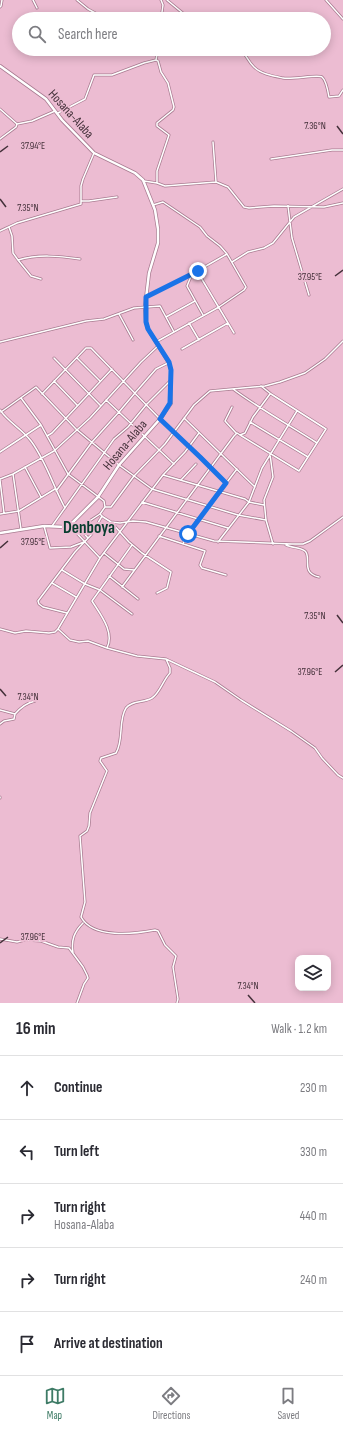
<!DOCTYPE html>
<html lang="en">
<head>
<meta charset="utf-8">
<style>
  body { margin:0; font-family:"Sofia Sans Condensed",sans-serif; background:#f7f7f7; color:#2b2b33 }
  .controls { position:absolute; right:12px; bottom:12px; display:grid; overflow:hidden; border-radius:8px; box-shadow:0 2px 10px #0003 }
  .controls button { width:36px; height:36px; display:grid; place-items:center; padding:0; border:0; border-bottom:1px solid #e1e1e2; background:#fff; color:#2b2b33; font:20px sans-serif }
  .stop { position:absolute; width:12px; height:12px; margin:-9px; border:3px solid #1a73e8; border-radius:50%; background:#fff }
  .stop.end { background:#1a73e8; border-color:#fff; box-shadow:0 1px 4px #0008 }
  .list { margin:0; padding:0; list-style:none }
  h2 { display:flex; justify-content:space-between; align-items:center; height:52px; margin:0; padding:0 16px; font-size:17px }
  h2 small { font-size:13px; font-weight:400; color:#7c7c81 }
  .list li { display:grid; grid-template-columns:26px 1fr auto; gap:12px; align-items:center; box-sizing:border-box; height:64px; padding:0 16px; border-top:1px solid #e1e1e2 }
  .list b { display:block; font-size:15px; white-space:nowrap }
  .list p { margin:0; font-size:13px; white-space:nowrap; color:#7c7c81 }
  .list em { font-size:13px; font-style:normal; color:#7c7c81 }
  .icon { flex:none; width:22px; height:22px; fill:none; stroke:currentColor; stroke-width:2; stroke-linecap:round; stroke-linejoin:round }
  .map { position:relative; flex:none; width:343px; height:1003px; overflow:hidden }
  .search { position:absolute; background:#fff; box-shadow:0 2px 10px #0003; left:12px; right:12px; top:12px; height:44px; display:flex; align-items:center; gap:10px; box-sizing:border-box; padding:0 14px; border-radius:22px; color:#7c7c81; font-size:15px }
  .sheet { height:372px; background:#fff }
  nav { display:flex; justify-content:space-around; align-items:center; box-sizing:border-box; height:56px; border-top:1px solid #e1e1e2; background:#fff; font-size:11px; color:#7c7c81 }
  nav a { display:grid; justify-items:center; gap:2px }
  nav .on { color:#3e7b66 }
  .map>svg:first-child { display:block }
</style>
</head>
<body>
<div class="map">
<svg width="343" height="1003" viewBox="0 0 343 1003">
  <rect width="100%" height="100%" fill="#ecbcd2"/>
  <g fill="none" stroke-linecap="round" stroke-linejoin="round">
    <!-- minor casing -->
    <g stroke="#a97c91" stroke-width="3">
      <path id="minor" d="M33,0L37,8
        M77,0L88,9L106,19
        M161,0L163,5L161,19
        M167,0L190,19
        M326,0L343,19
        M0,7L1,6L2,0
        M234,49C250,55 244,57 254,67C261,74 273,76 283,78C292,80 318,74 322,77C326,80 328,91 329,97L339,96L343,90
        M156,60L158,61L161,72L168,83L174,107L173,110L157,123V126L169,135L157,171V183
        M0,109L17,124L16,127L0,139
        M58,113L85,99L94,75H112L144,63L156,60L158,49
        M17,124L32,121L55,111
        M213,142L216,182
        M271,159L332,150H343
        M144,181L157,183L165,186L216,182L228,187L244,207L249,208L274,206L324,207L343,203
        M81,201H89L117,197
        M153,205L163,202L200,227L207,236L220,246L227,254
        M288,206L292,238L309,295
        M9,227L12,236L13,253L18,260C38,254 59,256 80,259
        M0,231L17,223L81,204V186L83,179L94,153
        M18,260L31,276L41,279
        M232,262L248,252L264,248L273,243L294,217L343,189
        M197,271L234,333
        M192,274L187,286L203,315
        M146,297L192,274L227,254L246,287L244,290L219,307L156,342
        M119,314L133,340
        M166,317L195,301
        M189,323L199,340
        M0,342L86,321L104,319L134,308L160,306L174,332
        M182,349L228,323
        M54,358L100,405
        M77,358L100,381
        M54,381L77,405
        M233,389C260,409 289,425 317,443
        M42,394L86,348H91L160,419L201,457L226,483
        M21,398L41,425L68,474L104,501L105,507L100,514L103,517L111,522L120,523L133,521L146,522L214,541L292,544H303L310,541L343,517
        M106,400L174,464
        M232,407L225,421L236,433
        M0,410C8,422 22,429 31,441C46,461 53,486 65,508
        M1,412L36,387L76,429L119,465L152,489L238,515L266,520
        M184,418L255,487
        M250,422L308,457
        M240,435L299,471L326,429L271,394L261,386
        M47,436L52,433L112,369
        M0,452L41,425
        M270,454L273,477L264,500L266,520L273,544
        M25,467L41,497
        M13,474L21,529
        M163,475L245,499L249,502L264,505
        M0,479L13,474L54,451L90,418L141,362L158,346
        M0,480L4,513
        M181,480L196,464
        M56,491L92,442L119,412L135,393L156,369L168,363
        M142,502L228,528
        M105,507H111L134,476L165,444L194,405L210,391L265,386L280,382L305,373L325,359L343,341
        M0,514L19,511L55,489
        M73,522L79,528L100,514
        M111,522L129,542L142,553L171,572L167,588L157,593
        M69,525L100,558L58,629L70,640L79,642L88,641L107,648L137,656L166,659L170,668V673C163,680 160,693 152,698C144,703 132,700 126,708C118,720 124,740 116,753L101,758L100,761L107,771L90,813L89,826L87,831L80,836L85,902L81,917C93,939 134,934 155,930L158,931L165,945L176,956L173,967L178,999L177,1003
        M44,526L50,548L71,547L84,542
        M52,526L114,439L128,427L146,405L170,381
        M79,528L88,538
        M159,536L205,551L200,565L202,568L226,575
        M218,542L249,502L262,468L297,411
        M183,544L188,533L237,469
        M286,545C292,548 301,547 305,551C312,557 300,573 319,577
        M104,553L124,569L134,570
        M100,558L163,475L185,452L199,433
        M62,570L85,584L100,590L132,614
        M109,576L138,599
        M52,583L76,597
        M122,587L234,436L237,433L240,435L245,433L253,417L270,394
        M67,613L43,607L39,604L38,601L75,552L91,535L102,516
        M0,629L15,633L26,631L49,633L55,632L58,629
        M107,648C115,632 100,614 92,601L132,545
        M166,659L215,682L241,700L291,731L315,748L322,758L338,775L343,778
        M0,710L15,714C21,707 26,703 35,701L36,698
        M0,724L4,721L14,719L15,714
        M0,797V798
        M0,939L17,942L25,940L41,941L58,947L69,948L83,967L87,975L88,978L84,984L77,1003
        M73,953C71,940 74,932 83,923"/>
    </g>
    <!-- secondary casing -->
    <g stroke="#a97c91" stroke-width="4">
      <path id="secondary" d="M0,66L46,99L62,120L94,153L135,173L143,180L155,210L158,229V243L149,273L145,307L146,322L148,329L169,363L171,370V403L160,419L119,465L98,497L73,522L65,527L44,526L0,533"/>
    </g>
    <!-- minor -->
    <use href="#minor" stroke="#fff" stroke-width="1.5"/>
    <!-- secondary -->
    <use href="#secondary" stroke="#fff" stroke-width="2.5"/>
  </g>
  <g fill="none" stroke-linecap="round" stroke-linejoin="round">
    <!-- route -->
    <path stroke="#1a73e8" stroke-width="5" d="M188,534L226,483L200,457L160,419L170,403L171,370L169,362L148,329L146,322V297L198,271"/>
  </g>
  <!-- ticks -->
  <path fill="none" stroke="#44313a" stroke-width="1.5" d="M337,126L343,134M0,152L8,146M0,199L6,207M335,276L343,270M0,548L8,541M337,615L343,623M335,672L343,665M0,689L6,696M0,943L8,937M248,995L255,1003"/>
  <g text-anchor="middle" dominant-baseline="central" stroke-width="4" stroke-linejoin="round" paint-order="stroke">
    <!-- street labels -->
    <g font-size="13" fill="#44313a" stroke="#ecbcd2">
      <text transform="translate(71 114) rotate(48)">Hosana-Alaba</text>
      <text transform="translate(125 445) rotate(-50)">Hosana-Alaba</text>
    </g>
    <!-- district labels -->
    <g font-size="17" font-weight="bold" fill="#073d2e" stroke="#ecbcd2">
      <text x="89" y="528">Denboya</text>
    </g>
  </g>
  <g font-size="10" text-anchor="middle" fill="#44313a" stroke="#ecbcd2" stroke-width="4" stroke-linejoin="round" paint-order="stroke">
    <text x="315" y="129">7.36°N</text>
    <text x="33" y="149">37.94°E</text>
    <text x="28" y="211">7.35°N</text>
    <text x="310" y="280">37.95°E</text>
    <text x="33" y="545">37.95°E</text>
    <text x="315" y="619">7.35°N</text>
    <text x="310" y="675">37.96°E</text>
    <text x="28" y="700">7.34°N</text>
    <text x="33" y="940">37.96°E</text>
    <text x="248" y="989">7.34°N</text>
  </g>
</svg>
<div class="controls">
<button><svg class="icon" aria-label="layers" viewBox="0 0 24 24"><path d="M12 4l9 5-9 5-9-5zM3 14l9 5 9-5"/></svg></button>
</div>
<div class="stop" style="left:188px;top:534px"></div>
<div class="stop end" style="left:198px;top:271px"></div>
<div class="search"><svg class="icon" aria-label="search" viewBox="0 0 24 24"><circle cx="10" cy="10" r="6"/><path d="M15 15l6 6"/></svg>Search here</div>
</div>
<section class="sheet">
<h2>16 min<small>Walk · 1.2 km</small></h2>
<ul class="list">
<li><svg class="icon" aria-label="ahead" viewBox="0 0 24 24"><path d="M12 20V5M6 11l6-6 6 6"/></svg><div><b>Continue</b></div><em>230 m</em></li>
<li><svg class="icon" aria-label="left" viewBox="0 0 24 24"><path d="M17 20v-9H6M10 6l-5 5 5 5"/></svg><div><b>Turn left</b></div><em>330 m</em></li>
<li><svg class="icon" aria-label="right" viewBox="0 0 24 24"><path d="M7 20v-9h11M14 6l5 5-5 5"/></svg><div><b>Turn right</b><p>Hosana-Alaba</p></div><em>440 m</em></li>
<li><svg class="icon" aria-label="right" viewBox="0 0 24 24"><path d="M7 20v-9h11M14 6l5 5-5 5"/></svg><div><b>Turn right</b></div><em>240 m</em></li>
<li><svg class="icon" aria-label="arrive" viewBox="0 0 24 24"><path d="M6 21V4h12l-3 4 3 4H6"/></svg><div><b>Arrive at destination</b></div></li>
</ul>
</section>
<nav>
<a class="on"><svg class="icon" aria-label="map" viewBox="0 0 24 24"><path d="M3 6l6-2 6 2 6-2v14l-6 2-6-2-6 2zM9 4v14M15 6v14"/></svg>Map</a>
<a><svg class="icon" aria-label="directions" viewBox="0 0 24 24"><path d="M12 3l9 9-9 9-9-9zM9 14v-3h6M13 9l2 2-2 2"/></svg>Directions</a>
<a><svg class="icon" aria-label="saved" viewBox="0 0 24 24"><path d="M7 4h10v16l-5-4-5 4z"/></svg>Saved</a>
</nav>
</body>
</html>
